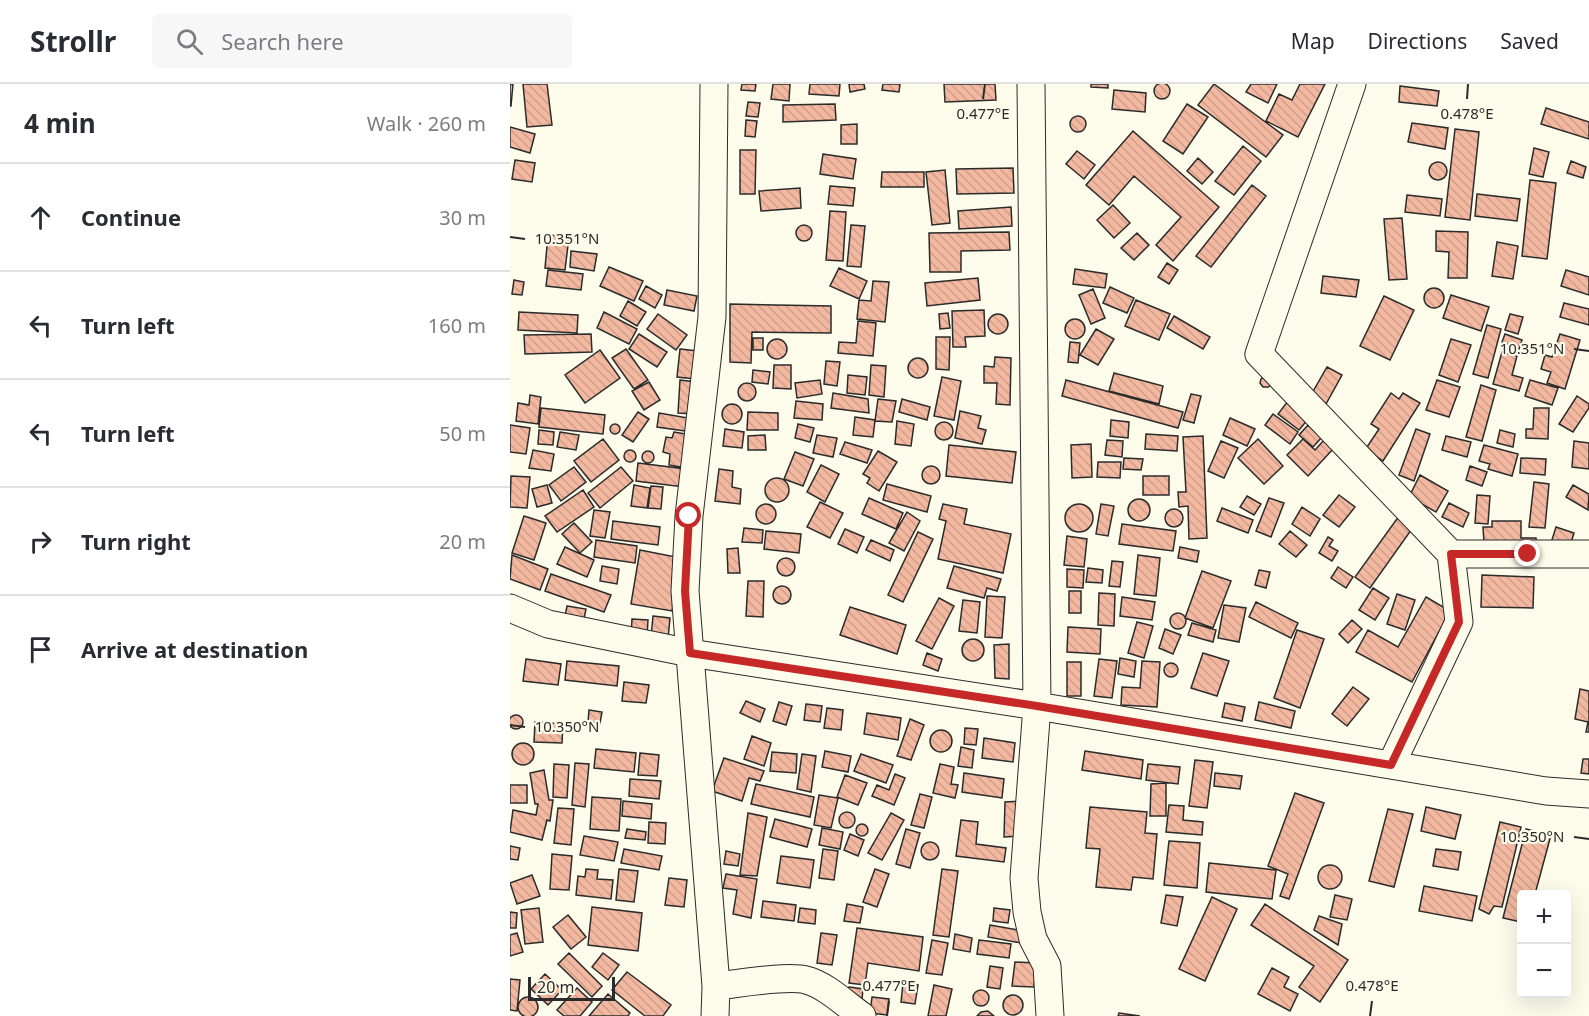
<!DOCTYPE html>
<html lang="en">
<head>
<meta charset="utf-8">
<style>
  body { margin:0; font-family:"Noto Sans",sans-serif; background:#f7f7f7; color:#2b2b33 }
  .controls { position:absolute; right:18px; bottom:18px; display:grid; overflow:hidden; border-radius:6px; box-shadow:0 6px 24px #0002 }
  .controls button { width:54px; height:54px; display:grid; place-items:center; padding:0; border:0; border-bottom:2px solid #e1e1e2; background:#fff; color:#2b2b33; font:30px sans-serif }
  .scale { position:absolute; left:18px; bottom:15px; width:87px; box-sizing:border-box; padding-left:6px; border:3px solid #2b2b2b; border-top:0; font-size:16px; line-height:21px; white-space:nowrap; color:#2b2b2b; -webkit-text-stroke:4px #fdfbea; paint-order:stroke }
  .stop { position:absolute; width:18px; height:18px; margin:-14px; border:4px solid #c62828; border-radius:50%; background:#fff }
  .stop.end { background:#c62828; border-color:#fff; box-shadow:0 2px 6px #0008 }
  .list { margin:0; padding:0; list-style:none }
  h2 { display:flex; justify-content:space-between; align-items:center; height:78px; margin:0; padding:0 24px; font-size:26px }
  h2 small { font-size:20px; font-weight:400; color:#7c7c81 }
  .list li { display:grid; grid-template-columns:39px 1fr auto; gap:18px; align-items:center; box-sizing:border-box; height:108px; padding:0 24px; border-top:2px solid #e1e1e2 }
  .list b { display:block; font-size:22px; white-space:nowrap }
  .list em { font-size:20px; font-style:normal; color:#7c7c81 }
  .icon { flex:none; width:33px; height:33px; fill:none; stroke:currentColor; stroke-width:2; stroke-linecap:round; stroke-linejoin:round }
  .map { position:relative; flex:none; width:1079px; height:932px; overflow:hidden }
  header { display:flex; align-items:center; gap:36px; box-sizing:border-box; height:84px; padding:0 30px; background:#fff; border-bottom:2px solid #e1e1e2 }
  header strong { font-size:28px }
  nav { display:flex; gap:33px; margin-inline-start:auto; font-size:21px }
  .search { width:420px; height:54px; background:#f7f7f7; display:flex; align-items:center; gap:15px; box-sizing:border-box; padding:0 21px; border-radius:6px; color:#7c7c81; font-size:22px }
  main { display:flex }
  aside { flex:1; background:#fff }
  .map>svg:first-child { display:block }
</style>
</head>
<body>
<header>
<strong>Strollr</strong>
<div class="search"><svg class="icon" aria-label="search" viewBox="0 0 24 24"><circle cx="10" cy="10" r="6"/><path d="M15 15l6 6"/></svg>Search here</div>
<nav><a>Map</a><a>Directions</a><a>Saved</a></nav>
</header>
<main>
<aside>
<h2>4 min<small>Walk · 260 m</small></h2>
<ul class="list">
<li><svg class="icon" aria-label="ahead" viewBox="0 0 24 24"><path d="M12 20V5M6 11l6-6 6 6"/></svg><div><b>Continue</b></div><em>30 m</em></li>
<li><svg class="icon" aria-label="left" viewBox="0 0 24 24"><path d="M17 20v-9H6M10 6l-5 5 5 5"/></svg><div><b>Turn left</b></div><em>160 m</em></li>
<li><svg class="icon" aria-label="left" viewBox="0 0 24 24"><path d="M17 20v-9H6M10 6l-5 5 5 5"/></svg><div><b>Turn left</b></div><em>50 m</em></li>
<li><svg class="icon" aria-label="right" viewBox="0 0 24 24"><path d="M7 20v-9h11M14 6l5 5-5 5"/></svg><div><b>Turn right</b></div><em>20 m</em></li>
<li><svg class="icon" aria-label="arrive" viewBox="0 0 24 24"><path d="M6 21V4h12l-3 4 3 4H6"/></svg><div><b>Arrive at destination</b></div></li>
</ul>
</aside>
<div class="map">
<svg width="1079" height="932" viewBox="0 0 1079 932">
  <defs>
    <pattern id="building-back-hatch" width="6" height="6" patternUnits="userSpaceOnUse" patternTransform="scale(1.5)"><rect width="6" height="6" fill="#f2b8a0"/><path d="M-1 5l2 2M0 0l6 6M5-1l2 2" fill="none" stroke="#d09e8a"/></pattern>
  </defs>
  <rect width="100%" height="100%" fill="#fdfbea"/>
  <!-- building -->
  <path fill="url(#building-back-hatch)" stroke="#2b2b2b" stroke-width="1.5" d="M644 7a8 8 0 1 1 16 0a8 8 0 1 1-16 0Z
    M0,0H3L1,22H0Z
    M13,0H37L42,41L17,43Z
    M232,0H246L245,7L231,6Z
    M263,0H280L279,17L261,15Z
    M300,0H330L329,12L299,10Z
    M339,0H354L355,5L340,8Z
    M373,0H390L389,8L372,6Z
    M434,0H485L486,16L435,18Z
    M581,0H598V4L581,3Z
    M704,0L773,51L756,73L688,21Z
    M741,0H767L758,19L736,8Z
    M790,0H815L788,53L756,37L769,10L782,16Z
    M890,2L929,7L927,22L889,18Z
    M604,6L636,9L635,28L602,25Z
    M238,18L250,19L248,33L236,32Z
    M325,20L326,36L273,38V21Z
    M677,20L698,33L673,70L653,57Z
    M1036,24L1079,38V55L1031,40Z
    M560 40a8 8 0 1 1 16 0a8 8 0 1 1-16 0Z
    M236,36L247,37L245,53L235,52Z
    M902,39L938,44L935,65L898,58Z
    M347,40V60H331V41Z
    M0,43L25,50L20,69L0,63Z
    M945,45L969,48L960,136L935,133Z
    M623,47L709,123L663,177L646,161L671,133L624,92L599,121L576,101Z
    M733,62L751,77L724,111L705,97Z
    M1024,64L1039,68L1033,93L1019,90Z
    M230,66H246L245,110H230Z
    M567,67L585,81L574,95L556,80Z
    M313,70L346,75L343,95L310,90Z
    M688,74L703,88L692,100L677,87Z
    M5,76L25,79L22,98L2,95Z
    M1061,77L1076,83L1073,94L1057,89Z
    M919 87a9 9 0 1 1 18 0a9 9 0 1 1-18 0Z
    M503,84L504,109L447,110L446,85Z
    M435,86L440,139L422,141L416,88Z
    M372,88H414V103H371Z
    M1020,96L1046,99L1037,175L1012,172Z
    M742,101L756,112L701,183L686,172Z
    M320,102L345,104L343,122L318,120Z
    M290,104L291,124L251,127L249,107Z
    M967,110L1010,115L1007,137L965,132Z
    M897,111L932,115L930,132L895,128Z
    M603,121L620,139L604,154L587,136Z
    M501,123L502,142L449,145L448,127Z
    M320,127L336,128L333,177L316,176Z
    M892,134L897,195L879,196L874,135Z
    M341,141L355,142L351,183L337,182Z
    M286 149a8 8 0 1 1 16 0a8 8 0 1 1-16 0Z
    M926,147L958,148L957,194H938L939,168L926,167Z
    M499,148L500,166L451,167V188H420L419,149Z
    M627,149L639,161L624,176L611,164Z
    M38,151L59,153L55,186L35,184Z
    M987,158L1008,162L1003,195L982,192Z
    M61,167L87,170L84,187L60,183Z
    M657,179L668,186L659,200L648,193Z
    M99,183L133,197L124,217L90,202Z
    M329,184L357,197L349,215L320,202Z
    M565,185L597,190L595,204L563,200Z
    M38,186L73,190L71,206L36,202Z
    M1056,186L1079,193V211L1051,202Z
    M813,192L849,196L846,213L811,209Z
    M468,194L470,216L417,222L415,199Z
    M4,196L14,198L12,211L2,210Z
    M363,197L379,198L375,238L347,235L349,216L361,217Z
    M136,202L152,211L145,224L129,215Z
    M600,203L624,214L617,229L593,219Z
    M914 214a10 10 0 1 1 20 0a10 10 0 1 1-20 0Z
    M583,205L595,234L581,240L569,211Z
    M157,206L187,212L184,227L154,221Z
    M941,211L979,223L971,247L933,234Z
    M874,212L904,226L880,276L850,262Z
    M626,216L660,230L649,256L615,242Z
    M118,217L136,228L127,242L110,232Z
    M1054,219L1079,225V241L1050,233Z
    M220,220L321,222V249L242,248L241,279L220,278Z
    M474,226L475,252L455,253L456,263H443L442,227Z
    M9,228L68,231L67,249L8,246Z
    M94,228L127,245L119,260L87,244Z
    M438,229L440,244L430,245L429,230Z
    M148,230L177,251L166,266L137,245Z
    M1000,230L1013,233L1008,250L995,246Z
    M478 240a10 10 0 1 1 20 0a10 10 0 1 1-20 0Z
    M664,232L700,253L693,265L657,244Z
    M555 245a10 10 0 1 1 20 0a10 10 0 1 1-20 0Z
    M348,237L366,239L363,272L328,269L329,258L346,259Z
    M977,241L991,245L978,294L963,290Z
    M586,245L604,255L588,281L570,271Z
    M81,250L82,268L15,270L14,251Z
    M129,250L157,268L147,283L119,265Z
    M995,250L1012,256L1009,265L992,258Z
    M1050,250L1070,256L1055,305L1037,299L1041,288L1031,285L1035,271L1042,273Z
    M426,253H440L439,286L426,285Z
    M243,254H253V266H243Z
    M941,255L961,261L948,298L929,291Z
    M257 265a10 10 0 1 1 20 0a10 10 0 1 1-20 0Z
    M560,258L570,259L568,279L558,278Z
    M116,265L138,296L124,305L102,274Z
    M170,265L188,267L185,295L167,293Z
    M90,266L110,294L75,319L55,291Z
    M992,268L1007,272L1002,291L1013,294L1009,307L983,300Z
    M485,273L501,274L500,321L486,320L487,299H474V282L484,283Z
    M398 284a10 10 0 1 1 20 0a10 10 0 1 1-20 0Z
    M316,277L330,278L327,302L314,300Z
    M264,281H281V305L263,304Z
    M361,281L376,282L374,313L359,311Z
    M817,283L832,291L816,320L801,311Z
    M243,286L260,288L258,300L242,298Z
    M604,289L653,302L649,320L599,307Z
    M338,291L357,293L355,311L337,309Z
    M755,292L761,301L758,303H753L750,299L751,295Z
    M432,293L451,297L444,336L424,332Z
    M170,296L186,298L184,330L168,329Z
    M310,296L312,310L287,314L285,299Z
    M556,296L673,328L668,344L552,312Z
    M927,296L950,303L939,333L916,326Z
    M1020,296L1048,304L1042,321L1015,312Z
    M139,298L150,316L134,326L122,307Z
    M228 308a9 9 0 1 1 18 0a9 9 0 1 1-18 0Z
    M971,301L986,306L972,357L956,353Z
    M323,309L358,315L359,329L321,324Z
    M881,309L889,315L893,309L910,319L873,377L855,366L869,345L861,340Z
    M681,310L691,312L684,339L673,336Z
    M20,311L31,313L28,340L6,337L8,319L19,321Z
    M1067,312L1079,320V324L1063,348L1049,340Z
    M368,315L386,317L382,338L365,337Z
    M392,315L420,323L417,336L389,328Z
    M286,317L313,320L312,336L284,334Z
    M778,317L799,334L789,346L768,330Z
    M212 330a10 10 0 1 1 20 0a10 10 0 1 1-20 0Z
    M31,324L95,331L93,350L29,343Z
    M1024,324H1039L1038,355L1016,354V345H1023Z
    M450,327L471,332L468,344L476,346L472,360L445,354Z
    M128,328L139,335L123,358L112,351Z
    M238,328L268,329V346H237Z
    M149,329L184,335L182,348L147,343Z
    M763,330L788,348L780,360L755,341Z
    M345,333L365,336L363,353L343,351Z
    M720,334L745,345L737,362L713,351Z
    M601,336L619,338L618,354L600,352Z
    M387,337L404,340L401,362L385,360Z
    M425 347a9 9 0 1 1 18 0a9 9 0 1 1-18 0Z
    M100 345a5 5 0 1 1 10 0a5 5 0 1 1-10 0Z
    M288,340L304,344L300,358L285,354Z
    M0,341L20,344L16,370L0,368Z
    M798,341L812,353L803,363L789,351Z
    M215,345L234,348L232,364L213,362Z
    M906,345L920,350L904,397L889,391Z
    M29,346L44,348L43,361L28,360Z
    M990,346L1005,350L1003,363L987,359Z
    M50,348L69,351L66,366L47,363Z
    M164,348L182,351L176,384L159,381L160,370L153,368L156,353L162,354Z
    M636,350L668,352L667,367L635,365Z
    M255,351L256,366H238V352Z
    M307,351L327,354L323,373L303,369Z
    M693,352L697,454L679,455L678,422L669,423L668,408H676L673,353Z
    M936,352L961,358L957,373L932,366Z
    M93,355L109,376L81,398L64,377Z
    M748,355L773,382L754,400L728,374Z
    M793,355L805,366L815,355L824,364L798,392L777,371Z
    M597,356L613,357L612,373L595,371Z
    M711,357L728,364L714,394L698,387Z
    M1064,357L1079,359V385L1062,383Z
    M335,358L362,366L357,379L330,370Z
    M581,360L582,393L562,394L561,361Z
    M439,361L506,368L502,399L436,392Z
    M974,361L1008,370L1002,392L978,385L980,380L969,377Z
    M23,366L44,370L41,387L19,384Z
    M114 372a6 6 0 1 1 12 0a6 6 0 1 1-12 0Z
    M132 373a6 6 0 1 1 12 0a6 6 0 1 1-12 0Z
    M368,367L387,378L369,407L357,399L360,394L353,390Z
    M285,368L304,375L293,402L274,395Z
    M614,374L633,375L631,386L613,385Z
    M1011,374L1036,375L1035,391L1010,389Z
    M588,378H611L610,394L587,393Z
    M128,379L176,385L174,403L126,397Z
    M311,381L329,390L315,418L297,408Z
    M412 391a9 9 0 1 1 18 0a9 9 0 1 1-18 0Z
    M960,382L977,388L972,402L956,396Z
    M64,383L76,398L51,417L39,401Z
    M111,383L123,397L90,424L78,409Z
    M209,385L223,387L222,403L231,405L230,420L205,417Z
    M910,391L938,407L926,428L899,413Z
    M1,392L20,393L17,424L0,423Z
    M633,392H659V411H633Z
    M255 406a12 12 0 1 1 24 0a12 12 0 1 1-24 0Z
    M1024,398L1039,400L1035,444L1019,443Z
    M377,400L421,412L417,428L373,416Z
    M37,401L42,419L27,423L22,405Z
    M124,401L140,404L137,424L121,422Z
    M1063,401L1079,410L1078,426L1056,413Z
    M141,402L153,403L151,425L138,424Z
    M73,406L84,423L47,448L35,432Z
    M829,411L845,423L829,443L813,431Z
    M967,411L980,412L978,440L965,439Z
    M737,412L751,420L744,431L730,423Z
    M359,414L393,429L386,445L352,430Z
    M759,414L774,419L761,453L746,447Z
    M618 426a11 11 0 1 1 22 0a11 11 0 1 1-22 0Z
    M310,418L333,429L320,454L297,443Z
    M939,419L959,429L953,443L932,433Z
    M555 434a14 14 0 1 1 28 0a14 14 0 1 1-28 0Z
    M433,420L457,425L454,440L501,450L493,489L428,475L436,437L429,435Z
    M591,420L604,422L598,452L586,450Z
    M246 430a10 10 0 1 1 20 0a10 10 0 1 1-20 0Z
    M792,423L810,435L800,452L782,440Z
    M712,424L743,436L738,449L707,437Z
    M655 434a9 9 0 1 1 18 0a9 9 0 1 1-18 0Z
    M84,426L100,428L95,454L80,452Z
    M397,428L410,437L394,467L379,459Z
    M14,432L36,439L24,476L2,469Z
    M889,432L904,442L860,504L845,493Z
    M103,437L150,443L148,461L101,455Z
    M982,437H1011V454H1026V459H974L973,443H982Z
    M64,439L82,458L70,469L52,450Z
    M612,440L666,447L663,467L609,460Z
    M1046,443L1064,449L1059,465L1041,459Z
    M234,444L253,446L252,459L232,458Z
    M335,445L354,453L347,469L328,460Z
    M256,447L291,450L289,469L254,465Z
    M780,447L797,461L786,473L769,460Z
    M408,448L423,455L393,518L378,511Z
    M557,452L577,455L574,483L554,481Z
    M818,453L823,456L819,462L828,467L822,477L809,469Z
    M86,456L127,462L125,479L84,473Z
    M361,456L384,466L380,477L356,466Z
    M55,463L84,476L77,493L47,480Z
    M670,463L689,467L687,478L668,474Z
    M228,464L230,489H218L217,465Z
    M130,466L171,474L162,527L121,520Z
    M2,471L38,485L30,506L0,495Z
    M628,471L650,474L646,512L624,510Z
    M267 483a9 9 0 1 1 18 0a9 9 0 1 1-18 0Z
    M602,477L613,478L610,503L599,502Z
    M92,482L109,485L107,500L90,497Z
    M444,482L491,495L487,507L477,504L474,514L437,504Z
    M828,483L843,493L836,504L821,494Z
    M578,484L593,486L592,499L576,498Z
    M557,485L574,486L573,504L557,503Z
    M749,486L760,488L756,504L745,501Z
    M692,487L721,497L703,544L675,534Z
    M41,490L101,511L94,528L35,507Z
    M972,491L1024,493L1023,524L971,523Z
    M238,497H254L253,533L236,532Z
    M263 511a9 9 0 1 1 18 0a9 9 0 1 1-18 0Z
    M863,504L879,514L865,536L849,526Z
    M559,507H571V529H559Z
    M589,509L605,510L604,542L588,541Z
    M887,510L905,516L895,546L877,540Z
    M477,512L495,513L492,554L475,553Z
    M612,513L645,518L642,536L610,532Z
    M916,513L940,527L902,598L846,568L858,546L888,563Z
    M429,514L444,522L422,565L406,557Z
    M453,516L470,518L467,549L449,547Z
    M746,518L788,539L781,554L739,533Z
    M714,521L736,524L729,558L708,554Z
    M57,522L76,525L73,540L54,537Z
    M340,523L396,541L387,570L330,551Z
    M660 537a8 8 0 1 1 16 0a8 8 0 1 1-16 0Z
    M143,532L160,534L158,555L141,553Z
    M122,535L138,536L137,553L121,552Z
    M842,536L852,545L838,559L829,550Z
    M627,538L643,542L634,574L618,569Z
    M682,539L706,546L703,558L678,551Z
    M558,543L591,545L590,570L557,568Z
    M655,545L671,551L663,570L649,564Z
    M787,546L814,555L790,624L764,614Z
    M452 566a11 11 0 1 1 22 0a11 11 0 1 1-22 0Z
    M499,560V595L485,594L484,561Z
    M417,569L432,575L428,587L413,581Z
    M693,569L719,577L707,612L681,604Z
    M610,574L626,577L624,593L608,590Z
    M16,575L51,580L48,601L13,597Z
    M589,575L607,577L602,614L584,612Z
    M57,577L109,582L107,602L55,596Z
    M632,577L650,578L647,623L611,621L612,603L630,604Z
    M557,578H571V612H557Z
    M654 586a7 7 0 1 1 14 0a7 7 0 1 1-14 0Z
    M114,598L139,601L136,619L112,617Z
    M843,603L859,615L837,642L822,630Z
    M1070,605L1079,607V648H1076L1078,638L1065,635Z
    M236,617L255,625L250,638L230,629Z
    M269,618L282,622L276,641L263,637Z
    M749,618L785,627L781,644L745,636Z
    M715,619L735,623L732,637L712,633Z
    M296,620L312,622L310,638L294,636Z
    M317,624L333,626L331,646L314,644Z
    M79,626L92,628L90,639L78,638Z
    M357,629L391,634L388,656L354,650Z
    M-1 638a7 7 0 1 1 14 0a7 7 0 1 1-14 0Z
    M400,635L414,641L401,676L387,672Z
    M25,638L53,640L52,659L24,658Z
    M455,644L468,645L466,661L454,660Z
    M420 657a11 11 0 1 1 22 0a11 11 0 1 1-22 0Z
    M242,652L261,659L254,682L234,675Z
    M474,654L505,659L503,678L472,674Z
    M2 670a11 11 0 1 1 22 0a11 11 0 1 1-22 0Z
    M451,663L464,666L462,684L448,682Z
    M86,665L126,669L124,688L84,684Z
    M315,667L341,672L338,688L312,683Z
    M575,667L633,676L631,695L572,686Z
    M262,668L287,670L286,689L260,687Z
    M130,669L149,671L147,692L128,691Z
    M292,670L306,672L301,708L287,705Z
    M351,670L383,681L376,699L344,687Z
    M214,674L254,687L250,697L239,694L232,717L202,707Z
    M1073,675H1079V690L1071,689Z
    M685,676L703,678L697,724L679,722Z
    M65,679L79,680L75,723L62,721Z
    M44,680L59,681L57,714L43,713Z
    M430,680L444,683L441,700L448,701L445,714L423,709Z
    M638,680L670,683L668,700L636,696Z
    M34,686L39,716H43L40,737L37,736L32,756L0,748L3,726L26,731L28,720H25L20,689Z
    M454,689L494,695L492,714L452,708Z
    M705,689L732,692L730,705L704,702Z
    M385,690L395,694L384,721L362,712L367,701L379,706Z
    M335,691L357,699L348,721L327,713Z
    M120,695L151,697L149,715L119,712Z
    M656,699V732H640L641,700Z
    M246,700L304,713L300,733L241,720Z
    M0,701H17V719H0Z
    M785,709L814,719L779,815L770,812L778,790L758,782Z
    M410,710L422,713L414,744L401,741Z
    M309,711L328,714L321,744L304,741Z
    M82,713L111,715L109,747L80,745Z
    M113,717L142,720L141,735L112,732Z
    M512,717V752L494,753L495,718Z
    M659,721L674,722L673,736L693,738L692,751L656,748Z
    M580,723L637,728L635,749L647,750L643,795L623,793L621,806L586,803L590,765L576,764Z
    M916,723L951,731L945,755L911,747Z
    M48,724L64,725L61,761L44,759Z
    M878,725L903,730L884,803L859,797Z
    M329 736a8 8 0 1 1 16 0a8 8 0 1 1-16 0Z
    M238,729L257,733L247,792L230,791Z
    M381,729L394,736L372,776L358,769Z
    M265,735L302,745L297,763L260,753Z
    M451,736L468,738L466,760L496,764L494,778L446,772Z
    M139,738L156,739L155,760L138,759Z
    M990,738L1011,743L992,823L984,822L979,830L969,825Z
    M346 746a6 6 0 1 1 12 0a6 6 0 1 1-12 0Z
    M312,744L333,748L330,765L309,761Z
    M117,745L136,748L135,756L115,754Z
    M396,745L410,749L400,784L386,780Z
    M1016,745L1041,751L1025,810H1011V838L993,834Z
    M340,750L354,756L348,772L334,766Z
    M74,752L108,758L104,777L70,771Z
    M659,757L690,759L687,804L654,801Z
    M411 767a9 9 0 1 1 18 0a9 9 0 1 1-18 0Z
    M0,762L10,764L8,776L0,775Z
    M114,765L152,772L149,786L111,779Z
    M313,765L328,767L324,796L309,794Z
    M926,765L951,768L948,786L923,782Z
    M216,767L230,770L228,782L214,780Z
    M42,770L62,772L59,806L40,805Z
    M271,772L304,776L300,804L267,799Z
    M699,779L766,786L762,815L696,808Z
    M808 793a12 12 0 1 1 24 0a12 12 0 1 1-24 0Z
    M76,785L88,786L87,795L103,796L101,815L66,811L68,792L75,793Z
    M109,785L128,787L124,818L106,816Z
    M365,785L379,790L367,823L353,818Z
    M432,785L448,787L439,853L423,851Z
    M216,790L247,795L241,834L223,830L227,806L213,804Z
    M22,791L30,812L7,820L0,799Z
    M159,794L177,796L174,823L155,821Z
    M914,802L967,812L962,837L909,827Z
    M656,811L673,813L667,842L651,839Z
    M825,811L842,815L837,836L820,833Z
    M702,813L727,825L695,897L669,885Z
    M253,817L286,821L284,837L251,833Z
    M337,820L353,823L350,839L334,837Z
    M755,820L838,876L810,918L789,903L804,882L741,841Z
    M82,823L132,829L128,867L78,861Z
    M29,824L33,858L15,860L11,826Z
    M290,824L306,826L305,840L288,838Z
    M484,824L500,826L498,839L483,837Z
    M0,828L7,829L6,844H0Z
    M58,831L76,853L61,865L43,843Z
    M809,832L832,840L828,861L804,846Z
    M480,841L513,847L511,859L478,853Z
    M347,844L413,853L409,887L358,879L355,901L339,899Z
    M7,849L13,868L0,872V851Z
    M311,849L327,851L322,881L307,879Z
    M445,850L462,854L460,868L443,865Z
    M422,856L438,859L432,891L416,889Z
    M469,856L501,860L499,874L467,870Z
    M59,869L92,902L82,913L48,880Z
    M93,869L109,881L98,896L82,883Z
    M505,878L526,879L524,903L502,902Z
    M480,882L493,884L490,905L477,903Z
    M762,884L779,893L774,903L788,910L780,927L748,910Z
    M117,888L161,921L153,932H135L102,906Z
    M35,890L52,906L38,921L21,905Z
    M0,895L10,896L7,927L0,926Z
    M393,899L408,901L405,920L391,918Z
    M424,901L442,905L436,932H418Z
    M339,903L353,905L352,915L337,913Z
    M67,904L82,918L70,932H54L47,926Z
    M463 914a8 8 0 1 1 16 0a8 8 0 1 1-16 0Z
    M98,910L120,929L118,932H79Z
    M493 921a10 10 0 1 1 20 0a10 10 0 1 1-20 0Z
    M362,913L379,915L377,931L360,929Z
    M8 923a10 10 0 1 1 20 0a10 10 0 1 1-20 0Z
    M478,927L484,932H467L471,928Z
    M609,929L630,932H608Z"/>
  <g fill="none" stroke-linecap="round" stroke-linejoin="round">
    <!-- street casing -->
    <g stroke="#2b2b2b" stroke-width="29">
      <path id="street" d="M204,0L202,233L179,432L175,507L206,902L205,932
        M521,0L527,622L514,794L517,828L523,855L537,882L540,932
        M842,0L749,270L941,470H1079
        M0,524L38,540L180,569L527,622L1036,707L1079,710
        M881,681L949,538L941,470
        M206,902C227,900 277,891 296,896C316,901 335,920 352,932"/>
    </g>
    <!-- street -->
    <use href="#street" stroke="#fdfbea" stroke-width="27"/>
  </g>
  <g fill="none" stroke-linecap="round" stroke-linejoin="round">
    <!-- route -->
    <path stroke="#c62828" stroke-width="8" d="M179,432L175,507L180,569L527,622L881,681L949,538L941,470H1018"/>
  </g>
  <!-- ticks -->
  <path fill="none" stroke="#2b2b2b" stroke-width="2" d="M473,15L475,0M957,15L958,0M0,153L15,155M1064,265L1079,267M0,641L15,643M1064,753L1079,755M377,932L379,917M860,932L862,917"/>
  <g font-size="15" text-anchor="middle" fill="#2b2b2b" stroke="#fdfbea" stroke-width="4.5" stroke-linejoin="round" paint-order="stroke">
    <text x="473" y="35">0.477°E</text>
    <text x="957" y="35">0.478°E</text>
    <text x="57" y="160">10.351°N</text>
    <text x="1022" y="270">10.351°N</text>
    <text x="57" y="648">10.350°N</text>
    <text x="1022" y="758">10.350°N</text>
    <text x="379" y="907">0.477°E</text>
    <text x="862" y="907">0.478°E</text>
  </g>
</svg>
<div class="controls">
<button>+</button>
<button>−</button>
</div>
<div class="scale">20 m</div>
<div class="stop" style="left:179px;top:432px"></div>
<div class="stop end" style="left:1018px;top:470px"></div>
</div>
</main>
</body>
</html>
